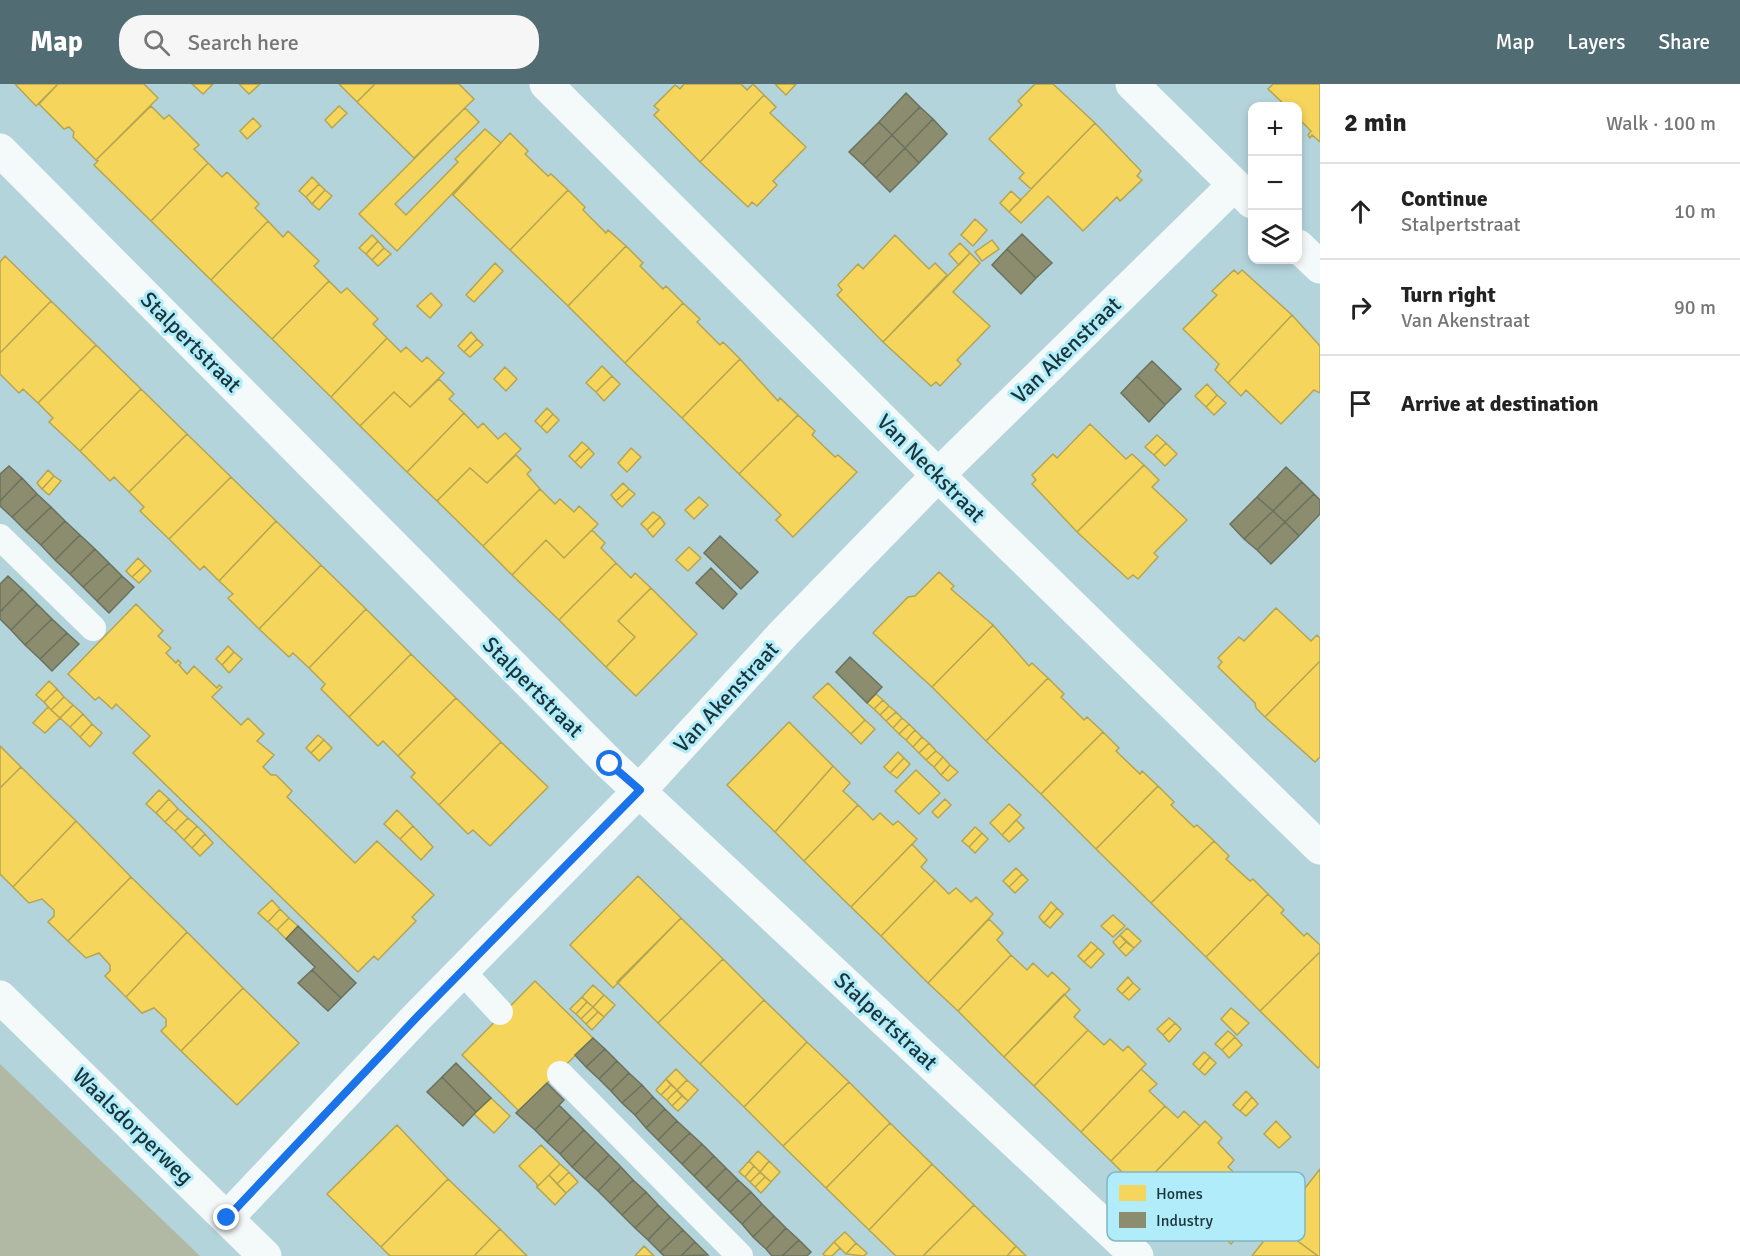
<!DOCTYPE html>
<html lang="en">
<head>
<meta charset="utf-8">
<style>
  body { margin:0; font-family:Signika,sans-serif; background:#f6f6f6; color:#222 }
  .controls { position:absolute; right:18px; top:18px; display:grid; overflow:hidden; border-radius:12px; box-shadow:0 3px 9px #0003 }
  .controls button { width:54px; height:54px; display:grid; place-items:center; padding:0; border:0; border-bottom:2px solid #e0e0e0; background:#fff; color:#222; font:30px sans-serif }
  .stop { position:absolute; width:18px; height:18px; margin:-14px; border:4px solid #1a73e8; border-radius:50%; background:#fff }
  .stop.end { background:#1a73e8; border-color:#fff; box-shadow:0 2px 6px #0008 }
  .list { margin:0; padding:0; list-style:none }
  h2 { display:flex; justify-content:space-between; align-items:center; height:78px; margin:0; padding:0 24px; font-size:26px }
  h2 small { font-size:20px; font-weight:400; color:#767676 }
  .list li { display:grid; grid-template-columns:39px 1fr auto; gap:18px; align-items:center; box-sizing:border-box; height:96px; padding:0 24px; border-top:2px solid #e0e0e0 }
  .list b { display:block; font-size:22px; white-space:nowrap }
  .list p { margin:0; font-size:20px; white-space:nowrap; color:#767676 }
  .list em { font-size:20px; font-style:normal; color:#767676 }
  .icon { flex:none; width:33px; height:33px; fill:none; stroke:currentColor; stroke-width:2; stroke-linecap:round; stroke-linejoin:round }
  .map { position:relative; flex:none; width:1320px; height:1172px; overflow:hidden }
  header { display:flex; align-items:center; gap:36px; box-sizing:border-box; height:84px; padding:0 30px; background:#516c72; color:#fff }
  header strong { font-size:28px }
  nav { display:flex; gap:33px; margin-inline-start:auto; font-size:21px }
  .search { width:420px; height:54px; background:#f6f6f6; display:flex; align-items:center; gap:15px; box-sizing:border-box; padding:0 21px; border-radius:24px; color:#767676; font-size:22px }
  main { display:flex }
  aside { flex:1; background:#fff }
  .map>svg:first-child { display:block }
</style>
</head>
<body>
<header>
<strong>Map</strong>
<div class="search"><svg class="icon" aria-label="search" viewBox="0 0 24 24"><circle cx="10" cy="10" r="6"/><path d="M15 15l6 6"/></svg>Search here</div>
<nav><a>Map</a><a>Layers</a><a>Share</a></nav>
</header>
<main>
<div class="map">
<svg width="1320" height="1172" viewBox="0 0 1320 1172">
  <rect width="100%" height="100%" fill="#b4d4dc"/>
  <!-- green -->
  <path fill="#b1b8a3" d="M0,980L200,1172H0Z"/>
  <!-- homes -->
  <path fill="#f6d55c" stroke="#b4a552" stroke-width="1.5" d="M15,0H58L36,22Z
    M58,0H144L158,14L96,76L73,53L74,48L69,43L64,45L39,20Z
    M192,0H213L203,10Z
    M239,0H260L249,10Z
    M339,0H375L357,18Z
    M375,0H459L474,15L414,74L357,18Z
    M684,0H741L747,6L753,0L764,11L700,78L654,31L659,26L654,22L675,1L680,5Z
    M775,0H796L786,11Z
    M1035,0H1053L1095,39L1031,105L1019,94L1024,89L989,55L1022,21L1018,17Z
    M1273,0H1320V58L1312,51L1310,54L1308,51L1311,47L1298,34V22H1286L1268,5Z
    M764,11L776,23L770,29L806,63L773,97L777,101L757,122L752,118L748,123L700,78Z
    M151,22L164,35L169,31L199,61L194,65L208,79L151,137L94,81L98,77L96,76Z
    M339,22L347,29L332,44L325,36Z
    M465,24L479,38L395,120L406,131L458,78L455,75L485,45L501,59L397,167L359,130Z
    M253,34L261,42L247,55L240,47Z
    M1095,39L1141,87L1137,92L1142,96L1120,117L1117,113L1083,147L1048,112L1021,139L1009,128Z
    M510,49L528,67L525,70L548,92L551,90L568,106L510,166L453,111Z
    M208,79L222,93L227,88L259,120L255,124L268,137L211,196L151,137Z
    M312,93L319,100L306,113L299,107Z
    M319,100L325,106L312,120L306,113Z
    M325,106L332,112L319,126L312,120Z
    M568,106L585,123L583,126L606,149L608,146L626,162L568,222L510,166Z
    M1011,107L1021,116L1009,128L1000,119Z
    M975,135L987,146L973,162L961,151Z
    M268,137L283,153L288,147L319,177L314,182L329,197L272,255L211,196Z
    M372,151L378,157L366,170L359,164Z
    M895,151L929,185L935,179L947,191L883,258L837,211L842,206L838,201L858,180L863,185Z
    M992,156L999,165L982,177L975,168Z
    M378,157L384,164L372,176L366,170Z
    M960,159L970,169L959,181L949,170Z
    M626,162L643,179L640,182L663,205L666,202L683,219L625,279L568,222Z
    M384,164L391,170L378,182L372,176Z
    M970,169L980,179L953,208L990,242L957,276L961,280L940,302L936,298L931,302L883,258Z
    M5,172L51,217L0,269V178Z
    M495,179L503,187L474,218L466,211Z
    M1234,186L1238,190L1242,186L1292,231L1228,299L1215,286L1219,280L1183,245L1217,211L1212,207Z
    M329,197L341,209L347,204L378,235L373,240L387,254L331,313L272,255Z
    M431,209L442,221L430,234L417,222Z
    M51,217L96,261L38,319L23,305L19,309L0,290V269Z
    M683,219L700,235L697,238L720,261L723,258L740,275L682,334L625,279Z
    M1292,231L1320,262V309L1314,306L1281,340L1246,306L1241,312L1228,299Z
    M471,248L477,255L464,268L458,262Z
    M387,254L401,268L406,263L422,278L427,273L444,289L410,323L394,308L360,342L331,313Z
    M477,255L483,261L470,273L464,268Z
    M96,261L141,305L80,367L49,338L53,334L38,319Z
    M740,275L778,317L780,314L798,331L739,390L682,334Z
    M602,282L612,292L596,308L586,299Z
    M505,283L517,295L506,307L494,295Z
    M612,292L620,300L604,317L596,308Z
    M439,295L454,310L449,315L464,329L407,388L360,342L394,308L410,323Z
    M1207,300L1217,311L1206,323L1195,312Z
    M141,305L187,350L129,408L114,393L110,397L80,367Z
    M1217,311L1226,319L1214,331L1206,323Z
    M547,324L553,330L541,343L535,337Z
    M464,329L478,344L483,339L498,355L505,349L521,365L487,399L470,384L437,417L407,388Z
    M553,330L559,336L547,349L541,343Z
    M798,331L815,347L812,351L835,373L838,371L857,388L793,453L776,436L781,431L739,390Z
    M1090,340L1126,375L1132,370L1144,381L1077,448L1032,400L1036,396L1032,391L1053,370L1057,374Z
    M187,350L231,393L169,455L140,427L144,423L129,408Z
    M1157,351L1166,359L1154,371L1145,363Z
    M582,358L589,364L575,378L569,372Z
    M1166,359L1177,370L1165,382L1154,371Z
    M589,364L594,370L581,384L575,378Z
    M631,364L641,373L627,388L618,379Z
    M516,371L531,386L527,390L540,405L483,462L437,417L470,384L487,399Z
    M1144,381L1159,396L1152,403L1187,436L1154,469L1158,473L1138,495L1133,491L1128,495L1077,448Z
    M48,386L54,392L42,405L37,399Z
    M54,392L61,397L49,411L42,405Z
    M231,393L276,437L219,497L204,482L200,486L169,455Z
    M623,399L629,405L616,417L611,411Z
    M540,405L555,420L560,415L574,428L579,422L598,440L564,474L546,456L512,491L483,462Z
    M629,405L635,410L622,423L616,417Z
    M699,413L708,421L694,435L685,426Z
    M653,428L660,433L647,446L641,440Z
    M660,433L665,440L653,453L647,446Z
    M276,437L321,481L259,545L228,514L233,510L219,497Z
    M592,446L605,459L601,464L616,479L559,536L512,491L546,456L564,474Z
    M689,463L701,474L688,487L676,476Z
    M138,474L145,481L132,493L126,487Z
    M616,479L631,494L635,489L651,504L618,537L635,553L606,583L559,536Z
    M145,481L151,487L139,499L132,493Z
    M321,481L366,525L309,584L293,569L289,573L259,545Z
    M939,488L954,502L951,505L993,541L932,603L873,549L908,513L915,512Z
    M651,504L697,550L636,612L606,583L635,553L618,537Z
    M136,520L163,547L158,552L171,564L166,569L176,579L178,576L181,579L179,581L187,590L194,582L217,604L219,601L222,603L212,613L241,641L248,634L264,650L257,657L274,671L263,683L271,691H276L292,707L287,713L355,779L377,757L434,811L412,833L416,837L378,876L374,872L358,888L133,669L150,652L116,620L112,625L99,613L95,616L68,590Z
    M1276,524L1311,557L1317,551L1320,554V577L1265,633L1256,624L1255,619L1218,583L1222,578L1218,574L1239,553L1244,557Z
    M366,525L411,570L349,633L321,605L325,600L309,584Z
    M993,541L1029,582L1032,579L1048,594L986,657L932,603Z
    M228,562L234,568L222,581L216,575Z
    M234,568L242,575L229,589L222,581Z
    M411,570L456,614L398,672L383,657L378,662L349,633Z
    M1320,577V673L1315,678L1265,633Z
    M1048,594L1064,610L1061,613L1084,636L1087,633L1103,648L1041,710L986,657Z
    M49,597L57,605L44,618L36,611Z
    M828,599L865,636L851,650L813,613Z
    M57,605L64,613L51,626L44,618Z
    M876,610L883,616L874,625L867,619Z
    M64,613L73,621L60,634L51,626Z
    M456,614L501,658L439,721L411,693L415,689L398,672Z
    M883,616L889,622L880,631L874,625Z
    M73,621L83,630L70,643L60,634Z
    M889,622L896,628L886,637L880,631Z
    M48,623L60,634L45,649L33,639Z
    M896,628L902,634L893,644L886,637Z
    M83,630L92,640L80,653L70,643Z
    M902,634L909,640L899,650L893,644Z
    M865,636L875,645L861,660L851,650Z
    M789,638L833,682L775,748L727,701Z
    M92,640L102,649L90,663L80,653Z
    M909,640L915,646L906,656L899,650Z
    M915,646L922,653L913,663L906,656Z
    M1103,648L1119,664L1116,667L1140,690L1142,687L1158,702L1096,765L1041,710Z
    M318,651L324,656L311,669L306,664Z
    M922,653L929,659L919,669L913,663Z
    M324,656L332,664L319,677L311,669Z
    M501,658L548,703L490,762L473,746L468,750L439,721Z
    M929,659L936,667L926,676L919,669Z
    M0,662L21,683L0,704Z
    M936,667L943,673L934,683L926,676Z
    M898,668L904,674L890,689L884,683Z
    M943,673L950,681L941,691L934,683Z
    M904,674L910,680L897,694L890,689Z
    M950,681L958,688L948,697L941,691Z
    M833,682L850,699L843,707L858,721L804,777L775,748Z
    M21,683L76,737L13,803L0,790V704Z
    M916,686L940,709L919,730L895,707Z
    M1158,702L1174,718L1171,721L1194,743L1197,741L1214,757L1151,819L1096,765Z
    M159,706L169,715L156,729L146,720Z
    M169,715L178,725L165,738L156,729Z
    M945,715L951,721L938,734L932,728Z
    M1009,720L1021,731L1002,751L990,739Z
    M858,721L873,736L880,729L893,741L898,737L917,755L851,823L804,777Z
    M178,725L188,734L175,747L165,738Z
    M397,726L413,742L400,755L384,740Z
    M188,734L197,742L184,756L175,747Z
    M1016,736L1024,744L1009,758L1002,751Z
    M76,737L131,793L68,857L48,838L54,832V826L42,815L29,819L13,803Z
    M197,742L205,750L192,764L184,756Z
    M413,742L433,763L421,776L400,755Z
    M975,743L982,749L969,763L962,757Z
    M982,749L988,755L975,769L969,763Z
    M205,750L213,759L200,772L192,764Z
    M1214,757L1229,772L1226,775L1250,797L1253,795L1268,810L1206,873L1151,819Z
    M912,760L927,776L921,783L935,796L881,852L851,823Z
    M1016,784L1022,790L1009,803L1003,797Z
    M1022,790L1028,796L1015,809L1009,803Z
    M638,792L681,834L613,904L570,861Z
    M131,793L187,848L126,913L105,892L110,887V881L99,869L86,874L68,857Z
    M935,796L949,810L956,804L971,818L976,813L993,830L928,899L881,852Z
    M1268,810L1284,826L1281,829L1304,852L1307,849L1320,861V868L1260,927L1206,873Z
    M272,816L280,825L268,838L258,829Z
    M1051,818L1057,824L1044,839L1039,833Z
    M1057,824L1063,830L1050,844L1044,839Z
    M280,825L289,834L277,846L268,838Z
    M1113,831L1125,842L1113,853L1101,842Z
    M289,834L298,842L286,855L277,846Z
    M681,834L723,875L658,939L617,898Z
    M989,835L1003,849L997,856L1011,871L958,927L928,899Z
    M1127,844L1141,857L1134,864L1120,851Z
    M187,848L243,904L181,967L161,947L166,942V935L154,924L142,929L126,913Z
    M1120,851L1126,858L1119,865L1113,858Z
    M1091,858L1098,864L1084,878L1078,872Z
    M1126,858L1134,864L1126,872L1119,865Z
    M1098,864L1104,870L1091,884L1084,878Z
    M1320,868V982L1318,984L1260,927Z
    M1011,871L1027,886L1033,879L1048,893L1052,888L1070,905L1004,973L958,927Z
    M723,875L764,916L700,980L658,939Z
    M1128,893L1133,899L1122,910L1117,905Z
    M535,897L593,954L519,1027L462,971Z
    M1133,899L1140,905L1129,916L1122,910Z
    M593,901L604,911L593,923L582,913Z
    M243,904L299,959L237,1021L181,967Z
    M1064,910L1080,926L1074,933L1088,946L1034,1002L1004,973Z
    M604,911L615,921L604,933L593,923Z
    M582,913L587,918L576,930L570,925Z
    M764,916L807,958L744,1023L700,980Z
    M587,918L593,923L581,935L576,930Z
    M593,923L598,928L586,940L581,935Z
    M1231,924L1249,939L1237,951L1221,935Z
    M598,928L604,933L592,946L586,940Z
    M1169,934L1175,939L1163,951L1157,945Z
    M1175,939L1181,945L1169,958L1163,951Z
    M1088,946L1104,961L1110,955L1123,967L1128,962L1146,980L1081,1048L1034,1002Z
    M1228,947L1235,953L1222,966L1215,960Z
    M1235,953L1242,961L1229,974L1222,966Z
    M807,958L849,998L783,1062L744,1023Z
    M1204,968L1210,973L1199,986L1193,980Z
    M1210,973L1216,979L1205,991L1199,986Z
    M676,985L687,996L677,1006L666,995Z
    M1141,985L1157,1000L1149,1007L1165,1022L1111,1077L1081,1048Z
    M666,995L671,1001L661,1011L656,1006Z
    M687,996L698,1006L688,1017L677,1006Z
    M849,998L890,1039L826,1104L783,1062Z
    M671,1001L677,1006L667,1016L661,1011Z
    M677,1006L682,1012L672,1022L667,1016Z
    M1246,1007L1252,1013L1240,1027L1233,1021Z
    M682,1012L688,1017L678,1027L672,1022Z
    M1252,1013L1258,1020L1246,1032L1240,1027Z
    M491,1014L510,1032L494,1049L474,1030Z
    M1165,1022L1178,1034L1184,1027L1200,1042L1139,1105L1111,1077Z
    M1205,1037L1222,1054L1218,1059L1234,1076L1228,1083L1242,1096L1188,1153L1139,1105Z
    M1276,1037L1291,1053L1279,1064L1264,1050Z
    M890,1039L932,1080L869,1146L826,1104Z
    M397,1041L448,1095L381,1163L327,1110Z
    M541,1061L560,1080L537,1103V1100L519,1082Z
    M758,1067L769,1077L760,1088L749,1077Z
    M749,1077L754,1082L745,1093L739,1088Z
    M769,1077L780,1088L771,1098L760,1088Z
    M560,1080L569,1088L557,1100L549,1091Z
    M932,1080L974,1121L923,1172H896L869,1146Z
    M754,1082L760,1088L750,1098L745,1093Z
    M1320,1085V1172H1318L1276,1141Z
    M569,1088L578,1098L566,1109L557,1100Z
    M760,1088L765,1093L755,1103L750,1098Z
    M549,1091L566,1109L555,1121L537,1103Z
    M765,1093L771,1098L761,1109L755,1103Z
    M448,1095L500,1145L474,1172H390L381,1163Z
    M1234,1104L1255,1122L1259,1115L1274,1126L1269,1134L1262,1127L1231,1160L1206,1135Z
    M974,1121L1016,1162L1007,1172H923Z
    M1276,1141L1318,1172H1252Z
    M500,1145L527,1172H474Z
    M845,1148L856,1159L846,1170L834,1158Z
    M834,1158L840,1164L832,1172H825L823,1170Z
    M856,1159L867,1169L864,1172L846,1170Z
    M644,1162L654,1172H635Z
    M1016,1162L1026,1172H1007Z"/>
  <!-- industry -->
  <path fill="#8c8c6e" stroke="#6a725e" stroke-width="1.5" d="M906,9L920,23L892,51L879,38Z
    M920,23L933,35L905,64L892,51Z
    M933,35L947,50L919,79L905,64Z
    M879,38L892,51L863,81L849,68Z
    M892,51L905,64L876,94L863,81Z
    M905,64L919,79L890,108L876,94Z
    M1022,150L1052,179L1036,194L1007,165Z
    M1007,165L1036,194L1021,210L992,181Z
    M1152,277L1181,305L1165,321L1137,292Z
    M1137,292L1165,321L1149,338L1121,309Z
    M9,382L22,394L0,417V390Z
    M1286,383L1302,398L1273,427L1257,413Z
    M22,394L37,410L12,433L0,422V417Z
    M1302,398L1314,410L1285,438L1273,427Z
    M37,410L51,423L26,447L12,433Z
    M1314,410L1320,416V430L1299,452L1285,438Z
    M1257,413L1273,427L1244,455L1230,440Z
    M51,423L65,437L41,461L26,447Z
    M1273,427L1285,438L1257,466L1244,455Z
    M65,437L80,451L55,476L41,461Z
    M1285,438L1299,452L1271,480L1257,466Z
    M80,451L95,465L70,490L55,476Z
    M720,452L758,488L741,505L704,469Z
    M95,465L109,479L83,503L70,490Z
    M109,479L122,492L97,517L83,503Z
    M711,484L737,510L723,525L696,499Z
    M8,492L22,505L0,528V500Z
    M122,492L134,503L109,529L97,517Z
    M22,505L37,520L11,546L0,535V528Z
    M37,520L52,535L25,561L11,546Z
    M52,535L67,549L40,575L25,561Z
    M67,549L79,560L52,587L40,575Z
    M850,573L882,603L867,619L836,588Z
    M298,842L356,899L341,914L312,886L315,883L286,855Z
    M312,886L341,914L328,927L298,899Z
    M593,954L605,965L586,983L575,971Z
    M605,965L617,977L599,995L586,983Z
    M617,977L629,989L611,1007L599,995Z
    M456,979L491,1014L476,1028L442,993Z
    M629,989L642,1001L622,1019L611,1007Z
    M442,993L476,1028L463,1042L427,1008Z
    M547,999L564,1016L535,1046L516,1029Z
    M642,1001L653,1013L635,1031L622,1019Z
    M653,1013L665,1025L646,1044L635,1031Z
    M559,1021L571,1033L547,1058L535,1046Z
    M665,1025L677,1037L658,1056L646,1044Z
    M571,1033L584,1046L560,1070L547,1058Z
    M677,1037L690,1049L670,1068L658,1056Z
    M584,1046L596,1058L572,1083L560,1070Z
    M690,1049L702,1060L682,1080L670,1068Z
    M596,1058L609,1071L585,1095L572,1083Z
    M702,1060L714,1072L694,1092L682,1080Z
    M609,1071L621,1083L598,1107L585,1095Z
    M714,1072L726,1084L706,1104L694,1092Z
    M621,1083L633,1096L610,1119L598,1107Z
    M726,1084L738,1096L718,1116L706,1104Z
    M633,1096L646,1108L622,1131L610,1119Z
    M738,1096L751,1108L730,1128L718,1116Z
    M646,1108L658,1121L635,1144L622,1131Z
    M751,1108L762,1120L742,1140L730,1128Z
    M762,1120L774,1132L753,1153L742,1140Z
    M658,1121L670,1133L648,1156L635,1144Z
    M774,1132L786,1144L766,1165L753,1153Z
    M670,1133L683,1146L660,1168L648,1156Z
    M786,1144L799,1156L782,1172H772L766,1165Z
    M683,1146L695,1158L681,1172H664L660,1168Z
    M799,1156L811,1168L807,1172H782Z
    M695,1158L708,1171L681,1172Z"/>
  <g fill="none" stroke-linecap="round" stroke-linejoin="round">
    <!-- lane -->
    <path stroke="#f4f9fa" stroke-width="26" d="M0,453L93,544
      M462,887L500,928
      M560,990L740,1172"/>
    <!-- street -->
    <path stroke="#f4f9fa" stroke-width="33" d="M546,0L938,391L1320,764
      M1132,0L1252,118
      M0,66L610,680L1137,1172
      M1298,162L1320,183
      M0,913L265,1172
      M227,1134L417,933L640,706L784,549L938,391L1234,101"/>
  </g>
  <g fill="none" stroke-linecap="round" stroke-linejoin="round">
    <!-- route -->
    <path stroke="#1a73e8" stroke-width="8" d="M227,1134L417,933L640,706L610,680"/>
  </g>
  <g text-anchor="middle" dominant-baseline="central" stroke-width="6" stroke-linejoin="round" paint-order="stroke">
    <!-- street labels -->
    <g font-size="22" fill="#1b3439" stroke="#b0ecfa">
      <text transform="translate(191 258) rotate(45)">Stalpertstraat</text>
      <text transform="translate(1066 266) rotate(-44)">Van Akenstraat</text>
      <text transform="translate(931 384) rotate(45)">Van Neckstraat</text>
      <text transform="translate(533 603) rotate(45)">Stalpertstraat</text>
      <text transform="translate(726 613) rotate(-47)">Van Akenstraat</text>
      <text transform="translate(886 937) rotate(43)">Stalpertstraat</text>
      <text transform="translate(133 1042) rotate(44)">Waalsdorperweg</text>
    </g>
  </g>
  <!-- legend -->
  <rect x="1107" y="1088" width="198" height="69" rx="9" fill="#b0ecfa" stroke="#83b5c0" stroke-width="1.5"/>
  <rect x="1119" y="1101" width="27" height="16" fill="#f6d55c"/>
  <rect x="1119" y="1128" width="27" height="16" fill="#8c8c6e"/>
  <g font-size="16" fill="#1b3439">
    <text x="1156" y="1115">Homes</text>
    <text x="1156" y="1142">Industry</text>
  </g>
</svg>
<div class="controls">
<button>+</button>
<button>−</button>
<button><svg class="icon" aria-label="layers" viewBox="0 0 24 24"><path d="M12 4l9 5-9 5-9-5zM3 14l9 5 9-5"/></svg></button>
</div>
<div class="stop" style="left:610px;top:680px"></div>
<div class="stop end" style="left:227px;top:1134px"></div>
</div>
<aside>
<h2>2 min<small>Walk · 100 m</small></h2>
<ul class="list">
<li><svg class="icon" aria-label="ahead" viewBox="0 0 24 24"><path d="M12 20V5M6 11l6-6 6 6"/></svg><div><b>Continue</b><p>Stalpertstraat</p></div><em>10 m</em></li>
<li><svg class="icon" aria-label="right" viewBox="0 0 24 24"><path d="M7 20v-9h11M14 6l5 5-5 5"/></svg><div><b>Turn right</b><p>Van Akenstraat</p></div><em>90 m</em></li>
<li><svg class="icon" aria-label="arrive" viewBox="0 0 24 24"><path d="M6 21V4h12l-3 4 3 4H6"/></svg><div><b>Arrive at destination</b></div></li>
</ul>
</aside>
</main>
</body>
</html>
